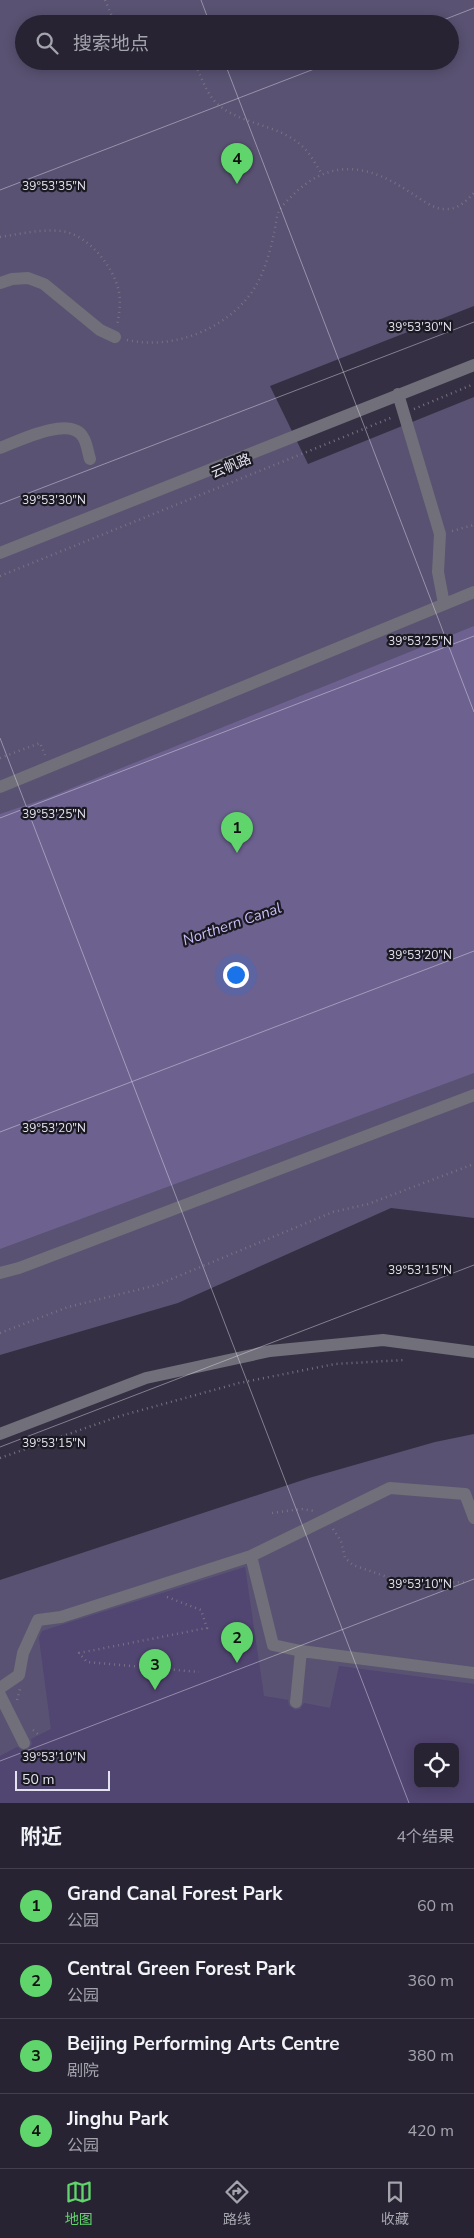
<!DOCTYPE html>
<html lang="zh">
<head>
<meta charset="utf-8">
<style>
  body { margin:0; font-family:"Nunito Sans","Noto Sans SC",sans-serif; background:#2f2b3a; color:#f1f3f6 }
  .controls { position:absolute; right:15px; bottom:15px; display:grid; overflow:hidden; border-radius:8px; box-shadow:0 2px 12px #0003 }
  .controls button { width:45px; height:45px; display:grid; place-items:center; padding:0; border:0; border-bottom:1px solid #43404d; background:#272332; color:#f1f3f6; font:25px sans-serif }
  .scale { position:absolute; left:15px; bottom:12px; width:95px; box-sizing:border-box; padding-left:5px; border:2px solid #e4e2ef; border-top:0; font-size:14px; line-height:18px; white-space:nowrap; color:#e4e2ef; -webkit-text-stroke:4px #1b1921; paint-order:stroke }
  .you { position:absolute; left:235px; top:974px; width:18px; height:18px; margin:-12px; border:4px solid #fff; border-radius:50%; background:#1a73e8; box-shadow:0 0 0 8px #1a73e833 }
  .badge { display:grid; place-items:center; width:32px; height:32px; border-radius:50%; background:#5fd56b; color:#111; font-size:16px; font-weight:700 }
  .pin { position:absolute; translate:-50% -41px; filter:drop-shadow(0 1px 2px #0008) }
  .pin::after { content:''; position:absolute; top:26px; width:18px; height:15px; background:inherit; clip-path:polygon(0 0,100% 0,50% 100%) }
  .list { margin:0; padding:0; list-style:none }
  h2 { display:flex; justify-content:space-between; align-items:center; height:65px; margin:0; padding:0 20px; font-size:21px }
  h2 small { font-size:16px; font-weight:400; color:#a4a4ac }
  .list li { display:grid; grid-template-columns:32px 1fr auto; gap:15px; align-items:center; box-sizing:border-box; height:75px; padding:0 20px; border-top:1px solid #43404d }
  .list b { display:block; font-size:19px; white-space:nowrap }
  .list p { margin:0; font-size:16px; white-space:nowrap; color:#a4a4ac }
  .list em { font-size:16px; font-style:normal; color:#a4a4ac }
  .icon { flex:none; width:28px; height:28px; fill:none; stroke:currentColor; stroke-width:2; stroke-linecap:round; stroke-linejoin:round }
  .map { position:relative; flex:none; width:474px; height:1803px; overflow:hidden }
  .search { position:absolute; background:#272332; box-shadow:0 2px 12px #0003; left:15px; right:15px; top:15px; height:55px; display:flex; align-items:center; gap:12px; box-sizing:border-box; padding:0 18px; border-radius:28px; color:#a4a4ac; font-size:19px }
  .sheet { height:365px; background:#272332 }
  nav { display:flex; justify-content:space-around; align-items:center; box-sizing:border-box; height:70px; border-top:1px solid #43404d; background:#272332; font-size:14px; color:#a4a4ac }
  nav a { display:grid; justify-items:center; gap:2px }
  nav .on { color:#5fd56b }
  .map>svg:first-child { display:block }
</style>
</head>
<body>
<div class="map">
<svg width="474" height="1803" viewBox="0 0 474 1803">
  <rect width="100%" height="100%" fill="#342f42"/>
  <!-- green -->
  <path fill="#595272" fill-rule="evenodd" d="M0,0H474V306L270,386L308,464L474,397V1218L391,1208L178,1303L0,1355ZM24,24H450V61H24Z
    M474,1434V1803H0V1580L309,1478L435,1442ZM418,1747H455V1784H418Z"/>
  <!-- water -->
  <path fill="#6d6190" d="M474,626V1073L0,1249V814L47,798Z"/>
  <!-- building -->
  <path fill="#514571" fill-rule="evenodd" d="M245,1567L264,1696L288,1700L289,1706L295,1710L300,1709L304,1703L330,1708L339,1666L474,1684V1803H0V1756L17,1747L23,1751L28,1750L32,1744L31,1739L51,1729L39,1638L42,1631ZM418,1747H455V1784H418Z"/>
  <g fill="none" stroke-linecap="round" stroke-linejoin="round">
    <!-- path -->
    <path stroke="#767383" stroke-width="2.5" stroke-dasharray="1 4" stroke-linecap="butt" d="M105,0L111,14L119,24
      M193,61C202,76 206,96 221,107C245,125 279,125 302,146C310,153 316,165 322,174
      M0,237C20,234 40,229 61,231C88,234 114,267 119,292C121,303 119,315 117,326
      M127,340C176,351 236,326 259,280C266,266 271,248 274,233C276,226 276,216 279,211C283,204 292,196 297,191C334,158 370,166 408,191C420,198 432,209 445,209C458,210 466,201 474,193
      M414,409L474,384
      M452,531L474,525
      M0,576L393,417
      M0,758L40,743L45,755
      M0,1333L68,1307L157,1285L333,1212L368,1204L474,1164
      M0,1458L120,1416L239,1383L335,1364L404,1360
      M272,1513L301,1509L315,1511
      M333,1529L341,1541L345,1558L353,1565L393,1579L428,1583L464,1582
      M167,1597L201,1610L207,1628L79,1653L87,1662L199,1672
      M17,1700L20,1689
      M33,1730L39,1735"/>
    <!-- minor -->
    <path stroke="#716f79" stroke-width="12" d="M0,283L12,279L28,278L44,284L100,330L115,337
      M398,394L440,534L438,572L444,604
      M0,448C18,441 70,415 83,437C87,443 88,453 90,459
      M0,553L474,365
      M0,787L474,592
      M0,1273L19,1268L474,1095
      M0,1434L146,1378L270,1351L383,1340L474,1352
      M251,1556L390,1488L465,1494L474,1518
      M0,1688L19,1675L23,1653L38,1620L61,1617L251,1556L273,1645L301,1651L474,1673
      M0,1695L24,1743
      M296,1702L301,1651"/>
  </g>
  <!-- ticks -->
  <path fill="none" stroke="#e4e2ef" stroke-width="1" stroke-opacity="0.45" d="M201,0L210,24M433,24L474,8M224,61L474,712M0,190L335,61M0,504L474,322M0,738L409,1803M0,818L474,636M0,1132L474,951M0,1447L474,1265M0,1761L474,1579"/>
  <g text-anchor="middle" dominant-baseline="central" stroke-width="4.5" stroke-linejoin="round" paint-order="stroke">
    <!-- street labels -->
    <g font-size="14" fill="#e4e2ef" stroke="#1b1921">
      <text transform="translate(231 466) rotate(-22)">云帆路</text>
    </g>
    <!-- water labels -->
    <g font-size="15" font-style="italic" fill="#cbbdf7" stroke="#1b1921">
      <text transform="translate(232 924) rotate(-19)">Northern Canal</text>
    </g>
  </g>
  <g font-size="12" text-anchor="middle" fill="#e4e2ef" stroke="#1b1921" stroke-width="4.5" stroke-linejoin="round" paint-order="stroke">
    <text x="54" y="190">39°53'35"N</text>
    <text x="420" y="331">39°53'30"N</text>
    <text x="54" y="504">39°53'30"N</text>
    <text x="420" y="645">39°53'25"N</text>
    <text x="54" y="818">39°53'25"N</text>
    <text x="420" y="959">39°53'20"N</text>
    <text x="54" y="1132">39°53'20"N</text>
    <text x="420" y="1274">39°53'15"N</text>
    <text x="54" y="1447">39°53'15"N</text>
    <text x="420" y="1588">39°53'10"N</text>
    <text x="54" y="1761">39°53'10"N</text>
  </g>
</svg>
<div class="controls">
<button><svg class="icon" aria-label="locate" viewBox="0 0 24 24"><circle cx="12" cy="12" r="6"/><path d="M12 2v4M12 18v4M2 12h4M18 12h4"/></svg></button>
</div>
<div class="scale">50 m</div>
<div class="you"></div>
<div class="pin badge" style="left:237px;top:853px">1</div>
<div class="pin badge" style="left:237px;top:1663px">2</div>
<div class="pin badge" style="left:155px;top:1690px">3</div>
<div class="pin badge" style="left:237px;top:184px">4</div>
<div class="search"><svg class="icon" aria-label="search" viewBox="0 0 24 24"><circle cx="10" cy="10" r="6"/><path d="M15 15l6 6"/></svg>搜索地点</div>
</div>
<section class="sheet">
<h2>附近<small>4个结果</small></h2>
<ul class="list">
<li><span class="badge">1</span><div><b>Grand Canal Forest Park</b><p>公园</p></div><em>60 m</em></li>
<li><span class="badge">2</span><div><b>Central Green Forest Park</b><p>公园</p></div><em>360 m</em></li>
<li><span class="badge">3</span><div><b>Beijing Performing Arts Centre</b><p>剧院</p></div><em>380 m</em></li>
<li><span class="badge">4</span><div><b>Jinghu Park</b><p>公园</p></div><em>420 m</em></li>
</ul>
</section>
<nav>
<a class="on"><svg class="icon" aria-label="map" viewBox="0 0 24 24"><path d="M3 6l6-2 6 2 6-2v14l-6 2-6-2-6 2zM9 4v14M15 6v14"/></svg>地图</a>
<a><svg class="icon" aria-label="directions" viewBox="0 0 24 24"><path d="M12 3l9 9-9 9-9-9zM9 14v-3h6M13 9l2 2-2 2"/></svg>路线</a>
<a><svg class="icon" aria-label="saved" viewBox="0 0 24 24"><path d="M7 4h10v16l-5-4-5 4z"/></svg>收藏</a>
</nav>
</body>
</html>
